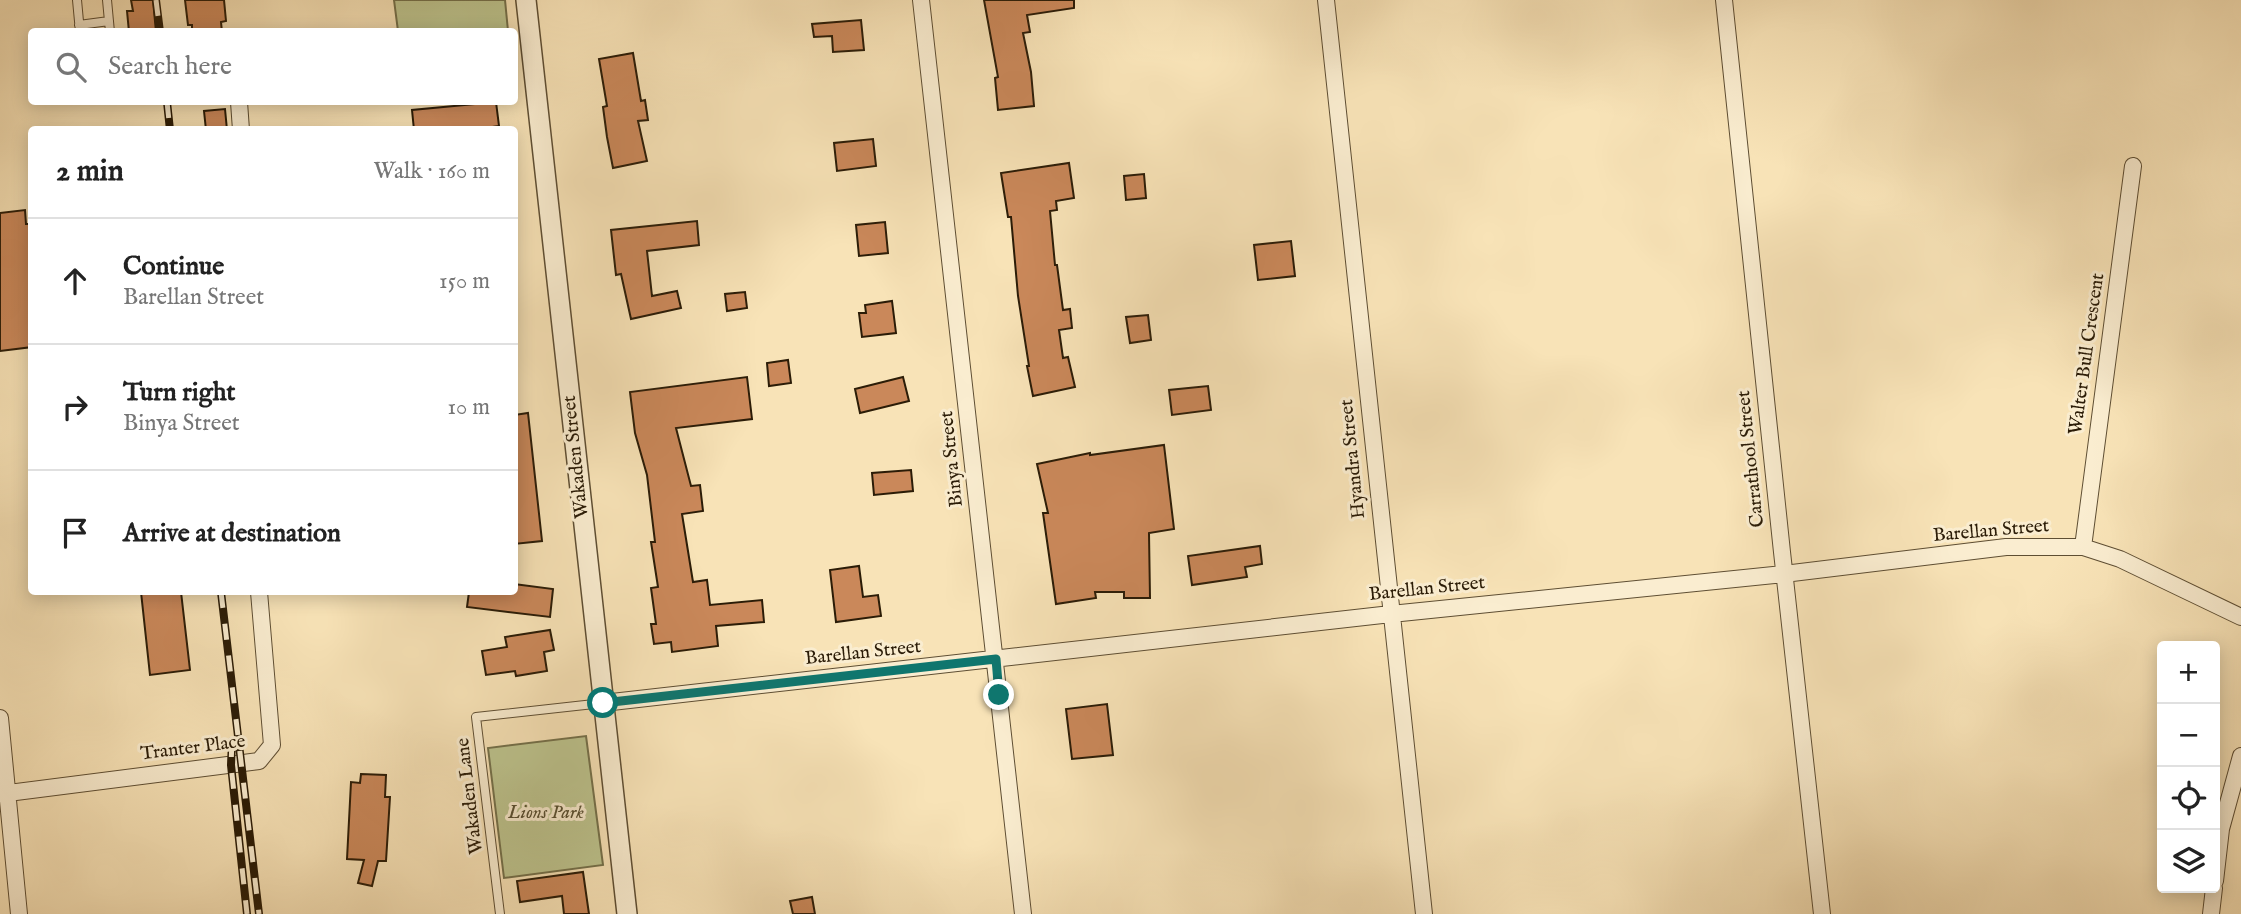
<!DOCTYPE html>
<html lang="en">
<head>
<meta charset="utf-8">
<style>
  body { margin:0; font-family:"IM FELL English",serif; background:#f2f2f2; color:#222 }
  .controls { position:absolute; right:21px; bottom:21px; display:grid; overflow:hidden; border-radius:7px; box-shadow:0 4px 18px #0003 }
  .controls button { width:63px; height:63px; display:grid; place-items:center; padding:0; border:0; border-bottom:2px solid #e0e0e0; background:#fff; color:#222; font:35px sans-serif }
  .stop { position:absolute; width:21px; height:21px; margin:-16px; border:5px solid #0f766e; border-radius:50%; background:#fff }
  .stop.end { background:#0f766e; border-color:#fff; box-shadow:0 2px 7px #0008 }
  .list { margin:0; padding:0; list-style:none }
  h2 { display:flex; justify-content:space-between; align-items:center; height:91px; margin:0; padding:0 28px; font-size:30px }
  h2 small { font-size:23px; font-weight:400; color:#767676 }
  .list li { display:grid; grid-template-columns:46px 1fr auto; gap:21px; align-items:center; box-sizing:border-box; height:126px; padding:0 28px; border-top:2px solid #e0e0e0 }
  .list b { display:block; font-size:26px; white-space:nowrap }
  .list p { margin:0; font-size:23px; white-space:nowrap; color:#767676 }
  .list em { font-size:23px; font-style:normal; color:#767676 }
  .icon { flex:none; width:38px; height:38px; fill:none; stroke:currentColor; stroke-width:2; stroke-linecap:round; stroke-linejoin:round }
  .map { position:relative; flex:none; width:2241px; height:914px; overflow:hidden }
  .search { position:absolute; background:#fff; box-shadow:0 4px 18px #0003; left:28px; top:28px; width:490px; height:77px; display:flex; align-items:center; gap:18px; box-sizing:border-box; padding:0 24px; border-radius:7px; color:#767676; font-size:26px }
  .panel { position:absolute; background:#fff; box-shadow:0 4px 18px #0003; left:28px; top:126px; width:490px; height:469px; border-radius:7px }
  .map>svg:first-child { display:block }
</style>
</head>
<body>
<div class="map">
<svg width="2241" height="914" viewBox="0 0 2241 914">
  <rect width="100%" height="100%" fill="#f8e3b7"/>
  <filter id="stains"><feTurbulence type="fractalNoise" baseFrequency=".00286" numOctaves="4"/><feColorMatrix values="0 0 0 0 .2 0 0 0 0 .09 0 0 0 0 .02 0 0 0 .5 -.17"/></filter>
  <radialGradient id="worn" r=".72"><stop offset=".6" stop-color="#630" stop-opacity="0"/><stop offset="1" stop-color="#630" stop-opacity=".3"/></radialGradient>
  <!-- green -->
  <path fill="#bdc48e" stroke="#74704a" stroke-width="2" d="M394,0H505L508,31H398Z
    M586,736L603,865L504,878L488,748Z"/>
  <!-- building -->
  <path fill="#ca885a" stroke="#2b1c07" stroke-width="2" d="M131,0H153L156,32H129L127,11H133Z
    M185,0H224L226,21L221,22L222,32H192V25H188Z
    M984,0H1074V8L1027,15L1030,32L1023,33L1031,72L1034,106L998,110L995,78L998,77Z
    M861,20L864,50L833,52L832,36L814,37L812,24Z
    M633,53L641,101L645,100L648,120L638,121L647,161L613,168L607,137L603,107L607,106L599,59Z
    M496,102L499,126L472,130H414L412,110Z
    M225,109L227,130H206L204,111Z
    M873,139L876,166L837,171L834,143Z
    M1069,163L1074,198L1056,201L1057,210L1050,211L1055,265H1057L1063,310L1070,309L1072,328L1059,330L1063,358L1068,357L1075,387L1033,396L1027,366H1029L1018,296L1011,217H1008L1001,173Z
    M1144,174L1146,198L1126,200L1124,176Z
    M25,210L26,224H32V347L0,351V213Z
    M697,221L699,245L647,251L652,296L677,291L681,308L631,319L621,274L616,275L611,230Z
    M885,222L888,253L859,256L856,225Z
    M1291,241L1295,276L1258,280L1254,245Z
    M745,292L747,308L727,311L725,294Z
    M892,301L896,333L862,337L859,313H866L865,305Z
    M1148,315L1151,340L1130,343L1126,317Z
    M788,360L791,383L769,386L767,363Z
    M747,377L752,419L676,428L691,486L700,485L703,511L682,514L693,582L707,580L710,605L762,600L764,622L716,626L718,646L672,652L671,642L654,644L651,624H656L651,588L658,587L651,542H655L647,475L635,433L630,392Z
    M903,377L909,401L860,413L855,389Z
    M1208,386L1211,410L1172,415L1169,390Z
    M528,413L542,541L514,544V415Z
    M1164,445L1174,529L1149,533L1150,598H1124V592H1095L1096,598L1056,604L1043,513H1048L1037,464L1090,453V455Z
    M911,470L913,491L874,495L872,473Z
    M1260,546L1262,564L1245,567L1247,577L1192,585L1188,556Z
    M859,566L863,597L878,595L881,616L836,622L830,570Z
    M514,584L553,589L550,617L467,607L469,592H514Z
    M141,592H181L190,670L150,675Z
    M550,630L554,650L544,652L547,671L516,676L515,671L486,675L482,651L507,647L505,637Z
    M1107,704L1113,755L1072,759L1066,709Z
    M361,774L386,775L385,797H390L386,861H378L372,886L358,883L364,860L347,859L351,782L360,783Z
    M583,872L589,914H564L562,896L520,902L517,881Z
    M812,897L815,914H793L790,901Z"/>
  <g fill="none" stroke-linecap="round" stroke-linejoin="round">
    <!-- service casing -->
    <g stroke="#5e4e33" stroke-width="10">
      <path id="service" d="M77,0L80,32
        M107,0L110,32
        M79,25L109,21
        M500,914L476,717L603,703"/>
    </g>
    <!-- minor casing -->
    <g stroke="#5e4e33" stroke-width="18">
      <path id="minor" d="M921,0L1023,914
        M1326,0L1424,914
        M1724,0L1782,552L1822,914
        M239,102L241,130
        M2083,547L2133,166
        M603,703L1391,614L1784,574L2006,547H2083L2120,559L2241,617
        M0,718L19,914
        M0,794L259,761L272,745L259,592
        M2215,881L2221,829L2241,756
        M2211,914L2214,888"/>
    </g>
    <!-- tertiary casing -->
    <g stroke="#5e4e33" stroke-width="22">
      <path id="tertiary" d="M526,0L627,914"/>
    </g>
    <!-- service -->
    <use href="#service" stroke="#faedd0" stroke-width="8"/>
    <!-- minor -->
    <use href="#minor" stroke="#faedd0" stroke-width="16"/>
    <!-- tertiary -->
    <use href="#tertiary" stroke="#faedd0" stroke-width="19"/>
    <!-- rail casing -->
    <g stroke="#2b1c07" stroke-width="8">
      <path id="rail" d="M156,0L160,32
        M167,102L170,130
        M221,592L259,914
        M232,741L231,765L247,914"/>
    </g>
    <!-- rail -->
    <use href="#rail" stroke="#faedd0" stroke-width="5" stroke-dasharray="16" stroke-linecap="butt"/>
  </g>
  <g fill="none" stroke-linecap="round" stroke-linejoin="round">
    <!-- route -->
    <path stroke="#0f766e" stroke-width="9" d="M603,703L996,659L999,695"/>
  </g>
  <g text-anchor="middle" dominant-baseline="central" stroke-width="6" stroke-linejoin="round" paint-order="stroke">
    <!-- street labels -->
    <g font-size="19" fill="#2b1c07" stroke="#faedd0">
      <text transform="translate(2087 354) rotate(-82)">Walter Bull Crescent</text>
      <text transform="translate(576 457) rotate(-96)">Wakaden Street</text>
      <text transform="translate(952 459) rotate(-96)">Binya Street</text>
      <text transform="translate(1353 459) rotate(-96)">Hyandra Street</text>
      <text transform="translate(1751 459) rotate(-96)">Carrathool Street</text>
      <text transform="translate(1991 531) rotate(-5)">Barellan Street</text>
      <text transform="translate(1427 589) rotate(-6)">Barellan Street</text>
      <text transform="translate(863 653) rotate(-6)">Barellan Street</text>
      <text transform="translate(193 748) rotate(-7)">Tranter Place</text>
      <text transform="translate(470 796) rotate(-97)">Wakaden Lane</text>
    </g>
    <!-- park labels -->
    <g font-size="19" font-style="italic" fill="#574e30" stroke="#faedd0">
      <text x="546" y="813">Lions Park</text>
    </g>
  </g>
  <rect width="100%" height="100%" filter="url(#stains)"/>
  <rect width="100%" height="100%" fill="url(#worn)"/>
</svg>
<div class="controls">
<button>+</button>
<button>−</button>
<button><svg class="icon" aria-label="locate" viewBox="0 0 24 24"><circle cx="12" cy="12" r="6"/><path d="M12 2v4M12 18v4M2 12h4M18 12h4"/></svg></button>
<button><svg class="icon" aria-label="layers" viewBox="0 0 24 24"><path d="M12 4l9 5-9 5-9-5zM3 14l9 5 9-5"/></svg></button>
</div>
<div class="stop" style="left:603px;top:703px"></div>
<div class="stop end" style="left:999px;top:695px"></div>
<div class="search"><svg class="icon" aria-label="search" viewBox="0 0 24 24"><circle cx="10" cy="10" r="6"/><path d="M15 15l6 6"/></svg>Search here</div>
<section class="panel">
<h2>2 min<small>Walk · 160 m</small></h2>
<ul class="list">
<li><svg class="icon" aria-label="ahead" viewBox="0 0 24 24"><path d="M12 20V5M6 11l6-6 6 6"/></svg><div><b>Continue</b><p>Barellan Street</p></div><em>150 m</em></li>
<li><svg class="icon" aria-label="right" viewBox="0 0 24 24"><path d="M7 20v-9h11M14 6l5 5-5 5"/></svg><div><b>Turn right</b><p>Binya Street</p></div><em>10 m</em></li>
<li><svg class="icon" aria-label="arrive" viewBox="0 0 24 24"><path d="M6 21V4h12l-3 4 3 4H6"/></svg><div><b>Arrive at destination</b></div></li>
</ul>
</section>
</div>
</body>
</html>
